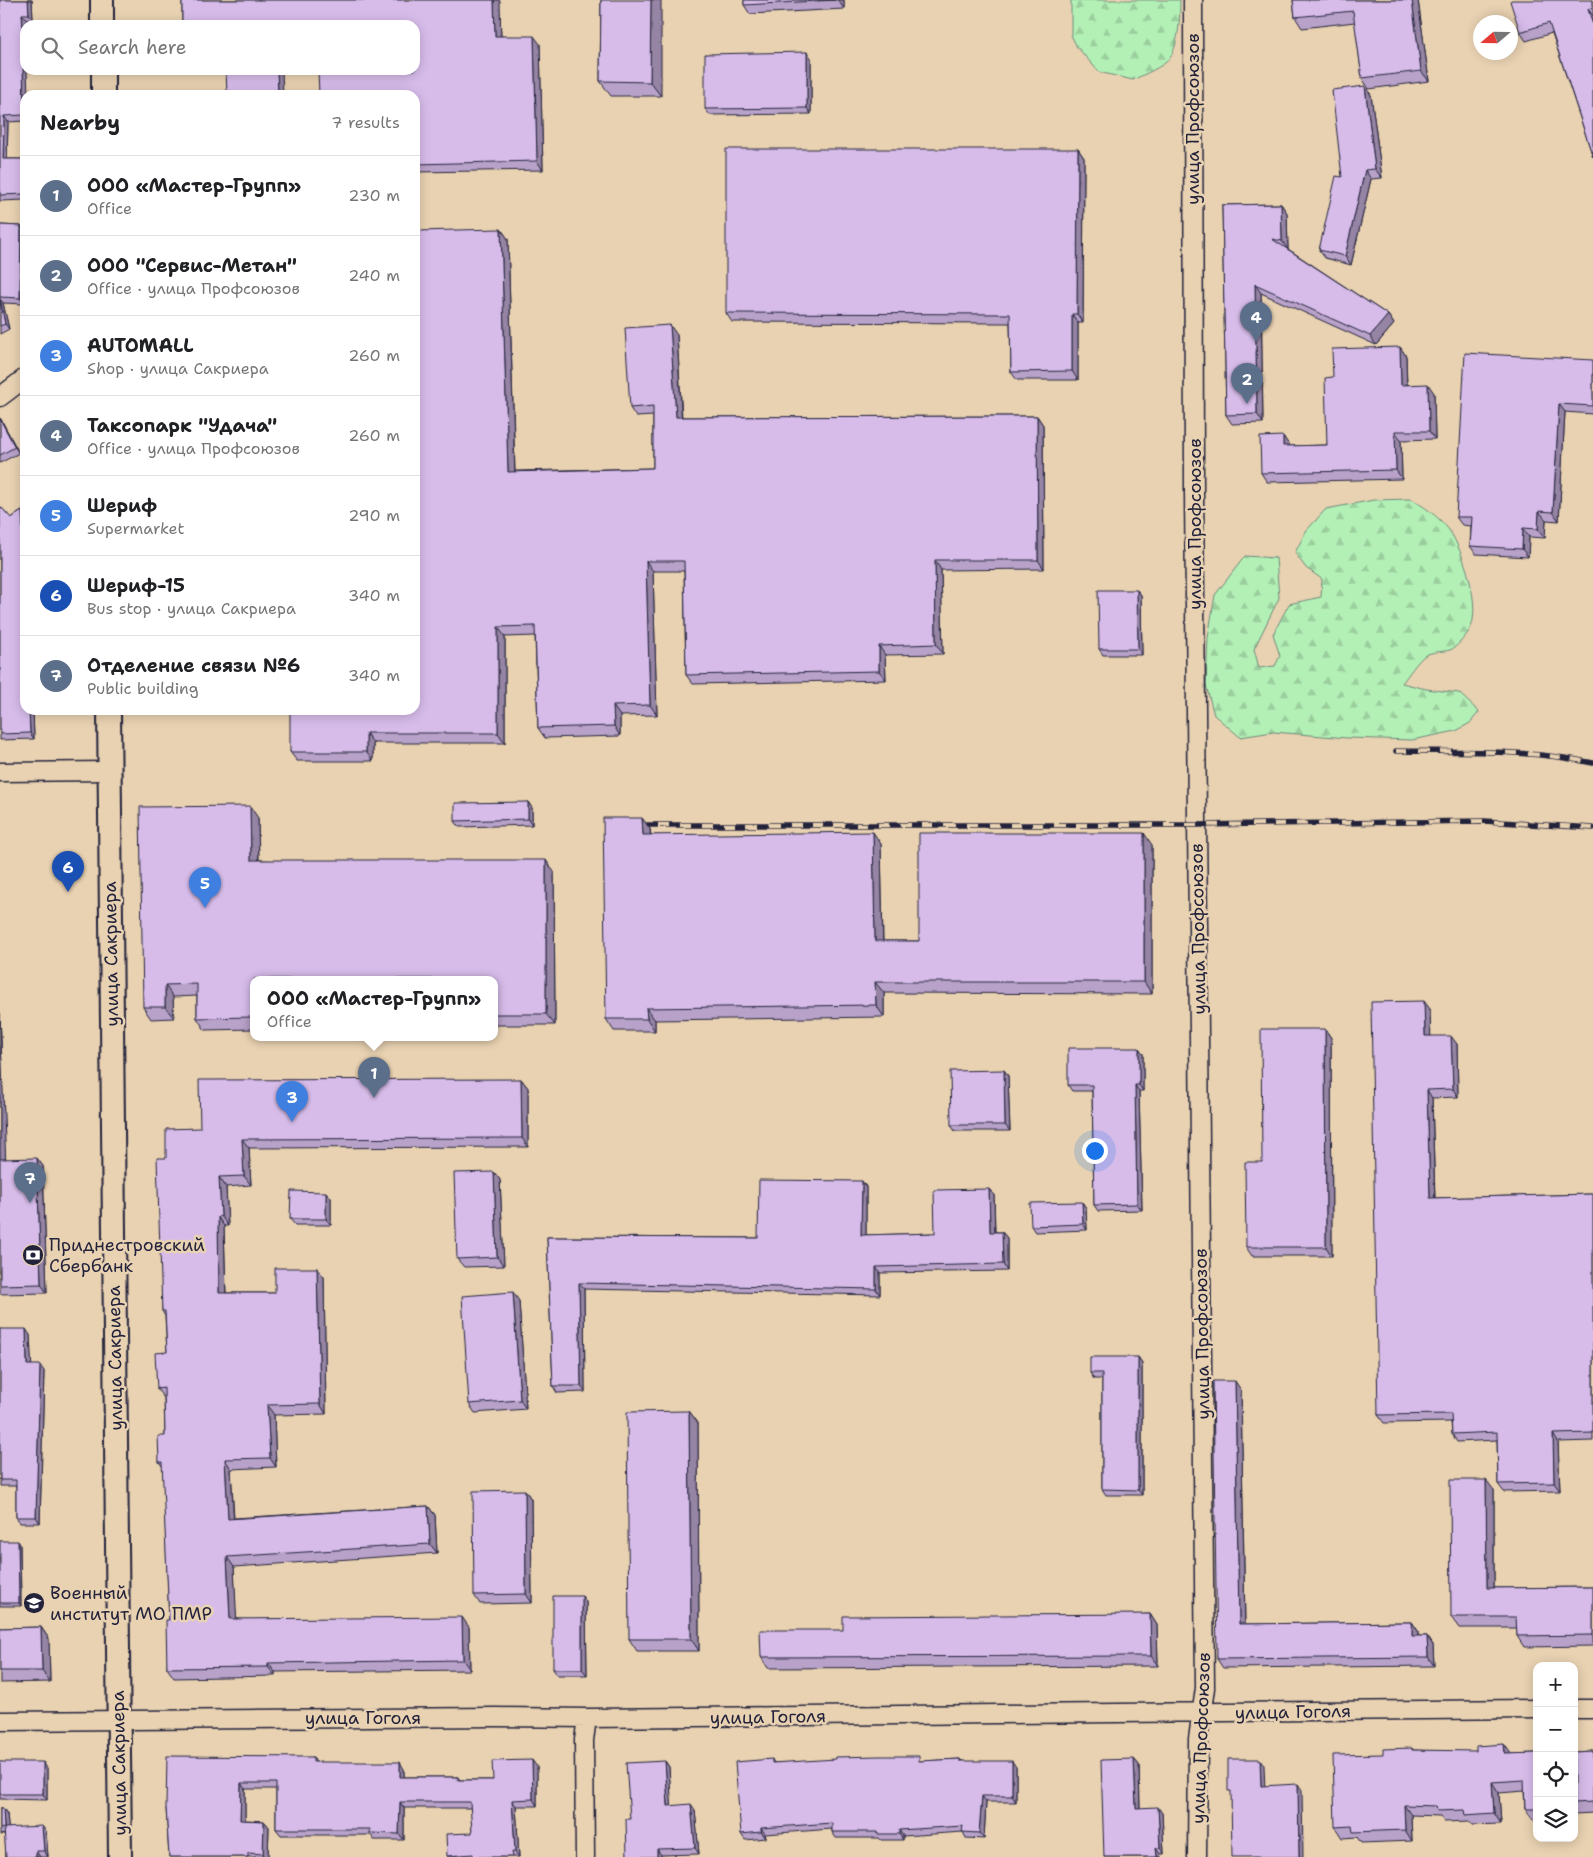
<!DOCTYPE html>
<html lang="en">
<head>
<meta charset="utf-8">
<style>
  body { margin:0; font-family:"Shantell Sans",sans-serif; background:#f2f2f2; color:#202124 }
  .controls { position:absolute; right:15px; bottom:15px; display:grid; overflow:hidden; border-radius:10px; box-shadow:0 2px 12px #0003 }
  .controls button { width:45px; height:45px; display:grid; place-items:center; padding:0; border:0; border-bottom:1px solid #e0e0e0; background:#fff; color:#202124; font:25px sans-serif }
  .compass { position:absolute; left:1473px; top:15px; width:45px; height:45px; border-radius:50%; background:#fff; box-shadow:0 2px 12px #0003; rotate:250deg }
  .you { position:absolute; left:1094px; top:1150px; width:18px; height:18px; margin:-12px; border:4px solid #fff; border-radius:50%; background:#1a73e8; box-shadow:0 0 0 8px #1a73e833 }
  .badge { display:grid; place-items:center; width:32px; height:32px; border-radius:50%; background:#0b8043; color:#fff; font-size:16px; font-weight:700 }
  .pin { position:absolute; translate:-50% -41px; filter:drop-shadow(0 1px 2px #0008) }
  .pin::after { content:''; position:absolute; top:26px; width:18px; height:15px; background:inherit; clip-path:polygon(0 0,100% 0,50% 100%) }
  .popup { position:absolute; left:250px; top:976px; width:248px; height:65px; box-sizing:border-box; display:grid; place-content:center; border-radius:10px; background:#fff; filter:drop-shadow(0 1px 4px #0005); font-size:16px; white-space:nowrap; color:#757577 }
  .popup b { font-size:19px; color:#202124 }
  .popup::after { content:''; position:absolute; left:50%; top:100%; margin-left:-10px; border:10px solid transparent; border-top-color:#fff }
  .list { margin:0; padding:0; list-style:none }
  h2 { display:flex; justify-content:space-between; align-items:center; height:65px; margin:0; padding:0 20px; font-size:21px }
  h2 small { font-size:16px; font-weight:400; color:#757577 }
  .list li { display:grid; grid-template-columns:32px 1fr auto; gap:15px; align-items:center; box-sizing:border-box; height:80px; padding:0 20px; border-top:1px solid #e0e0e0 }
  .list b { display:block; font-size:19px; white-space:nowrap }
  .list p { margin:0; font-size:16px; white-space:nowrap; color:#757577 }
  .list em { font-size:16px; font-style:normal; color:#757577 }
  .icon { flex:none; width:28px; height:28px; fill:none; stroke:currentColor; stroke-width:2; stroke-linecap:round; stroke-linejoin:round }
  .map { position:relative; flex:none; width:1593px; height:1857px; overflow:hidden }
  .search { position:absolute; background:#fff; box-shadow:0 2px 12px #0003; left:20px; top:20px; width:400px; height:55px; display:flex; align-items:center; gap:12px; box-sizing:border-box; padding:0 18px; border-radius:15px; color:#757577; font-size:19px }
  .panel { position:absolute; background:#fff; box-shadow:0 2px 12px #0003; left:20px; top:90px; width:400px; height:625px; border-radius:15px }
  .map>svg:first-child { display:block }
</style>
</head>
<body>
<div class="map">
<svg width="1593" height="1857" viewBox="0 0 1593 1857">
  <defs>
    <pattern id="forest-firs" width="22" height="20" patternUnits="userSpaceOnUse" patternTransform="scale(1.25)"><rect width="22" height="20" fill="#b3f0b6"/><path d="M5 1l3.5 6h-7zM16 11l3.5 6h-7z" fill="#9ace9d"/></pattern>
  </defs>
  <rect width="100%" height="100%" fill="#e9d2b2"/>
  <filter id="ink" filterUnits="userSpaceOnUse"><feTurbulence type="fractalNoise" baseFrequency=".02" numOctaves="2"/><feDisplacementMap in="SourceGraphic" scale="10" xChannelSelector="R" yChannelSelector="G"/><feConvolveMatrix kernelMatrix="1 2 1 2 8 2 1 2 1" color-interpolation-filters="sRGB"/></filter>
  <g filter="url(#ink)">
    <!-- forest -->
    <path fill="url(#forest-firs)" stroke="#6a8978" d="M1071,0H1180C1180,17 1179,43 1170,58C1165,66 1142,75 1133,80L1099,72L1077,47L1071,35Z
      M1411,499C1424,506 1440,518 1449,530C1463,550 1483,609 1469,631C1465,637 1456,648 1450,650C1442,652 1432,651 1424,656C1416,663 1409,674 1402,683L1426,689L1459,693L1479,712L1470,723L1456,731L1412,740L1348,738L1273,732L1240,737L1214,715L1206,685L1208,638L1215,595L1245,556L1276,558L1279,598L1254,649L1259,668L1275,666L1280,656L1273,634L1289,604L1321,597L1322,579L1306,568L1295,553L1306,531L1326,509L1374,500Z"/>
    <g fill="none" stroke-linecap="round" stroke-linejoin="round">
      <!-- minor casing -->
      <g stroke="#22223b" stroke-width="21">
        <path id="minor" d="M1193,0L1194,493L1205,1688L1198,1739L1197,1857
          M0,397L25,378
          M0,772L110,771
          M1574,1709H1593
          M0,1721L495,1717L587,1718L1537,1709
          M585,1857L584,1740L587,1718"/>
      </g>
      <!-- tertiary casing -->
      <g stroke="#22223b" stroke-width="26">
        <path id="tertiary" d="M102,0V25
          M103,70V95
          M109,710L120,1857"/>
      </g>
      <!-- minor -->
      <use href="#minor" stroke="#e9d2b2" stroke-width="18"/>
      <!-- tertiary -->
      <use href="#tertiary" stroke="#e9d2b2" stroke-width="22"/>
      <!-- rail casing -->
      <g stroke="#22223b" stroke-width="5.5">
        <path id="rail" d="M1396,751C1462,752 1528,749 1593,763
          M636,825H1197L1484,821L1593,828"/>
      </g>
      <!-- rail -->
      <use href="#rail" stroke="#e9d2b2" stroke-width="4" stroke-dasharray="11" stroke-linecap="butt"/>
    </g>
    <!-- wall -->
    <path fill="#b9a2c9" stroke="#22223b" d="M0,0H32L33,20H27V25H25V121L8,122L7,159H25V200L0,201Z
      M182,0H499L501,36L540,44L543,170L415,172V25H182Z
      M601,0L661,96H611L600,81Z
      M744,0H844V9L750,14L744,5Z
      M1293,0H1418L1429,81L1369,89L1362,78L1355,22L1302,28L1295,17Z
      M1593,0V157L1552,33L1526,41L1520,32Z
      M807,52L811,58V114L710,115L705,109Z
      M1365,86L1371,95L1382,178L1371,179L1351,265L1325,258L1319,250L1342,177Z
      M1078,149L1084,158L1083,323H1078V380H1017L1011,372L1010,323L732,322L726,313Z
      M1281,204L1287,213L1288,249L1388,315L1394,324L1376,345L1261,293L1263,423L1232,424L1226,415L1222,205Z
      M0,225L21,226L25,231L24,304L3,303L9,329L0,334Z
      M501,229L508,239L515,471L653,468V416L636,417L630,408L677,335L682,417L1037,416L1043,425L1044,569L941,570L943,654L885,655L886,680L693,684L686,675L684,571H653L657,715L620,716V736L545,738L538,728L535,636L505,637V743H373V761H297L290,752Z
      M1400,347L1406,356L1407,384L1434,393L1435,439L1401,440L1402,479L1267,482L1261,473L1283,436L1289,446L1327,445L1333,377Z
      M1593,360V414L1565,412L1559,521L1546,520L1545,538L1529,537L1528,557L1476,554L1470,546L1471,526L1462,525L1456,517Z
      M0,418L19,453L0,463Z
      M0,506L11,518L22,511L25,515V710H33L34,739L0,740Z
      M1137,590L1141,595L1142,655H1103L1099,649Z
      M528,802L532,808V825L459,827L455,821Z
      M258,818L259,860L554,872L555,1025H494V979H254V1029L205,1030L197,1018V996L173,997L174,1018L151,1019L143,1007Z
      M642,818L650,829L651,835L881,844L883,941H919L1152,845V994L884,993V1017L655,1020V1031H614L606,1019Z
      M1430,1009V1036L1457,1044L1458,1097L1432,1098L1435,1198L1593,1194V1441L1558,1442L1560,1491L1504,1492L1498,1484L1497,1440L1457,1442L1452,1434L1451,1422L1384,1423L1378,1415Z
      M0,1013L5,1159L43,1166L47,1293L0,1294Z
      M1325,1029L1331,1038L1332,1256H1252L1246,1247L1262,1162Z
      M1139,1048L1143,1054V1091H1139L1142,1210L1098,1211L1094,1205L1092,1091H1072L1068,1085Z
      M1004,1070L1008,1076L1010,1131H955L951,1125Z
      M521,1079L528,1088V1147L249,1148L251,1185L226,1187L228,1226H224L226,1293H275L317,1268L324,1277L326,1414L274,1415L276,1467L231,1469L234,1518L428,1506L435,1515L437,1553L234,1567L236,1619L469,1627L470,1670L275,1672V1676L174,1678L167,1668L169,1620L163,1467L159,1462L165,1436L164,1398L157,1389L167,1352L165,1316L162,1311L166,1158L200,1128Z
      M494,1172L500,1180L504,1266L464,1267L457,1259Z
      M862,1181L866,1187V1235L935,1233L989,1189L994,1195L995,1232H1002L1007,1238V1271L880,1273V1295L584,1289L585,1392L557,1393L553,1386L547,1237L758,1238Z
      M326,1192L331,1198V1225H295L290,1219Z
      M1082,1202L1086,1208L1087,1230L1035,1232L1031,1226Z
      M519,1301L526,1409L475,1413L469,1404Z
      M0,1329L30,1335L31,1365L44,1371L40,1523H20L16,1517V1486H0Z
      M1138,1357L1142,1363V1495H1106L1102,1489V1379H1094L1090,1373Z
      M1241,1390L1245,1624L1412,1622L1418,1631V1636H1427L1433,1645L1434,1666L1223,1668L1217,1659Z
      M689,1411L698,1423L699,1651H637L629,1639Z
      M525,1490L531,1499L532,1603L480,1604L474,1595Z
      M1494,1490V1588L1593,1587V1646L1524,1647L1517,1636V1628H1459L1451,1617Z
      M0,1541L20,1544L21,1606H0Z
      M582,1596L586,1602L587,1675H557L553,1669Z
      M1150,1614L1157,1625L1158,1666L768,1668L761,1657L843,1630Z
      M41,1627L49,1639L50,1682L0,1683V1628Z
      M1412,1748L1413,1750L1511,1754L1537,1753V1820H1533L1525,1809L1524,1791L1499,1793L1501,1824L1472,1825L1469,1821L1444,1822L1440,1816L1411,1815L1412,1841L1361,1843L1357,1837L1342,1838L1335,1827Z
      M1593,1751V1813L1574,1814V1752Z
      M313,1757L316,1762L404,1769V1777H458L460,1780H493L537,1767V1806H516L519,1857H448L447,1856L472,1833L471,1808H404V1840H374L371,1835H281L276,1829V1789H245V1820L264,1821L269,1827L268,1857H169L166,1808Z
      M772,1759L774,1763L922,1761L960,1759L962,1761L1016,1767V1802H986L984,1839L966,1838L963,1832L903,1836V1840H881L879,1838H836L832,1832V1829L765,1834L766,1838L745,1840L741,1834Z
      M1134,1759L1139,1765L1140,1808L1162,1813L1164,1854H1160L1161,1857H1104Z
      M665,1761L669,1767L671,1805L695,1810L699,1854L661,1855V1857H627L630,1819Z
      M0,1762L47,1768V1800L0,1799Z
      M0,1808H3L7,1814L8,1828L46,1831L48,1857H6L5,1834L0,1835Z"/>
    <!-- shaded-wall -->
    <path fill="#9684a4" stroke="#22223b" d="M28,0H32L33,20L29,14Z
      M494,0H499L500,1L501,45L495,36Z
      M651,0H661V96L650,82Z
      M838,0H844V9Z
      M1412,0H1418L1429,81L1421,71Z
      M1588,9L1593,16V25Z
      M22,14L27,20V25H25V63Z
      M534,36L540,44L543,170L537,161Z
      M807,52L811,58V114L807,108Z
      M23,62L25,65V70H27L28,95H25V117L24,115Z
      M277,70H282L283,95H278Z
      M1365,86L1371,95L1382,178L1375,169Z
      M4,116L8,122L7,165L3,159Z
      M1078,149L1084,158L1083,323L1077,314Z
      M1365,170L1371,179L1351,265L1345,256Z
      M1281,204L1287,213L1288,250L1282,241Z
      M21,226L25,231L24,304L20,298Z
      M501,229L508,239L515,481L508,472Z
      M1255,284L1261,293L1263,423L1257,414Z
      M0,299L3,303L9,329L5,324Z
      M1072,314L1078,323V380L1072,371Z
      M1388,315L1394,324L1376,345L1370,336Z
      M670,325L677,335L682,427L676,417Z
      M1400,347L1406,356L1407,393L1401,385Z
      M1428,384L1434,393L1435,439L1429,431Z
      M1559,404L1565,412L1559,521L1553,512Z
      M1037,416L1043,425L1044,569L1038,560Z
      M0,418L2,421L19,453L15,447Z
      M1395,431L1401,440L1402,479L1396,470Z
      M1283,436L1289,445V455L1283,446Z
      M22,511L25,515V585Z
      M1539,511L1546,520L1545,538L1538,529Z
      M1523,528L1529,537L1528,557L1522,549Z
      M935,560L941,570L943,654L936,644Z
      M646,561L653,571L657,715L650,705Z
      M23,585L25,588V645L24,644Z
      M1137,590L1141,595L1142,655L1138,649Z
      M498,627L505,637V743L498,733Z
      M879,646L885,655L886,680L879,671Z
      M613,706L620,716V736L614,726Z
      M29,710H33L34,739L30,733Z
      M366,733L373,743V761L366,752Z
      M528,802L532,808V825L528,819Z
      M250,806L258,818L259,872L251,860Z
      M642,818L650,829L651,847L643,835Z
      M873,832L881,844L883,953L875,941Z
      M1144,833L1152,845V994L1144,982Z
      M546,860L554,872L555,1025L546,1014Z
      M875,982L884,993V1017L876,1005Z
      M165,985L173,997L174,1018L165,1007Z
      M1424,1001L1430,1009L1431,1044L1425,1036Z
      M646,1008L655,1020V1031L647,1019Z
      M0,1013L6,1167L0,1159Z
      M1325,1029L1331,1038L1332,1256L1326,1247Z
      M1451,1036L1457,1044L1458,1097L1453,1089Z
      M1139,1048L1143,1054V1091L1139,1085Z
      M1004,1070L1008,1076L1010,1131L1005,1125Z
      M521,1079L528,1088V1147L522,1138Z
      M1135,1085L1139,1091L1142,1210L1137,1204Z
      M1427,1090L1432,1098L1435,1206L1430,1198Z
      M242,1139L249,1148L251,1185L244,1176Z
      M37,1158L43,1166L47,1293L41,1284Z
      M494,1172L500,1180L504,1266L497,1257Z
      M219,1177L226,1187L228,1226L221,1216Z
      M862,1181L866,1187V1241L861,1235Z
      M989,1189L994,1195L995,1239L990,1232Z
      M326,1192L331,1198V1225L326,1219Z
      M1082,1202L1086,1208L1087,1230L1083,1224Z
      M218,1217L224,1226L226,1303L219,1293Z
      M1002,1232L1007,1238V1271L1003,1264Z
      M876,1267L880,1273V1295L876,1289Z
      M317,1268L324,1277L326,1414L320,1404Z
      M579,1283L584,1289L585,1392L581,1386Z
      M513,1292L519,1301L526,1409L520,1400Z
      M26,1329L30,1335L32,1371L27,1365Z
      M1138,1357L1142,1363V1495L1138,1490Z
      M40,1365L44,1371L40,1523L36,1517Z
      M1235,1381L1241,1390L1245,1633L1239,1624Z
      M267,1405L274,1415L276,1467L270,1458Z
      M689,1411L698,1423L699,1651L691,1639Z
      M1553,1434L1558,1442L1560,1491L1554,1483Z
      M225,1459L231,1469L234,1528L228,1519Z
      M1486,1480L1494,1490V1599L1487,1588Z
      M525,1490L531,1499L532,1603L526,1594Z
      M428,1506L435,1515L437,1553L430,1544Z
      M18,1541L20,1544L21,1606L19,1603Z
      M227,1557L234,1567L237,1628L230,1619Z
      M582,1596L586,1602L587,1675L582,1669Z
      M1150,1614L1157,1625L1158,1666L1151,1656Z
      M462,1617L469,1627L470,1670L463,1660Z
      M1412,1622L1418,1631V1645L1412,1636Z
      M41,1627L49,1639L50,1682L42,1671Z
      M1427,1636L1433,1645L1434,1666L1428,1657Z
      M268,1663L275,1672V1676L268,1667Z
      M1504,1744L1512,1755L1505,1754Z
      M1134,1759L1139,1765L1140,1814L1136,1808Z
      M1260,1759L1264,1765L1265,1792L1261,1786Z
      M532,1760L537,1767V1806L533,1799Z
      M665,1761L669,1767L672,1812L668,1806Z
      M1012,1761L1016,1767V1802L1012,1796Z
      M43,1762L47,1768V1800L43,1794Z
      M400,1762L404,1769V1783L400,1777Z
      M1492,1782L1499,1793L1501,1824L1494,1813Z
      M241,1783L245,1789V1826L240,1820Z
      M1298,1784L1302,1790L1303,1857H1299Z
      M982,1796L986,1802L984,1839L979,1833Z
      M512,1800L516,1806L519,1857L515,1852Z
      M400,1802L404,1808V1840L399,1834Z
      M691,1804L695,1810L699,1854L695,1848Z
      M1404,1805L1411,1815L1412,1841L1405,1830Z
      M1158,1807L1162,1813L1164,1854L1160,1848Z
      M3,1808L7,1814L9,1834L4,1828Z
      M264,1821L269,1827L268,1857H265L263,1854Z
      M42,1826L46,1831L48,1857L44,1851Z
      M761,1828L765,1834L766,1838L761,1832Z
      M899,1830L903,1836V1840L899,1834Z
      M1156,1848L1160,1854L1161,1857H1157Z
      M657,1849L661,1855V1857H657Z
      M36,1851L40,1857H36Z"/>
    <!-- building -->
    <path fill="#d7bcea" stroke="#22223b" d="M0,0H28L29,14H22L25,62H23L24,115L4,116L3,159H25V194L0,195Z
      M182,0H494L495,36H534L537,161L415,164V95H319L318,70H415V25H317V24H276V25H182Z
      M601,0H651L650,82L600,81Z
      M744,0H835L744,5Z
      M1293,0H1412L1421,71L1362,78L1353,11L1295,17Z
      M1512,0H1593V7L1588,9L1593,25V157L1549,23L1520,32L1510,1Z
      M807,52V108L705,109V54Z
      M226,70H277L278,95H227Z
      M1365,86L1375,169L1365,170L1345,256L1319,250L1336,176L1342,177L1332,90Z
      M726,149H1078L1077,314H1072V371L1011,372L1010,314L726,313Z
      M1281,204L1282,241L1272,239L1388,315L1370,336L1255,284L1257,414L1226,415L1222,205Z
      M0,225L21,226L20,298L0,297Z
      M501,229L508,472L653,468V406L630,408L625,328L670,325L676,417L1037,416L1038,560H935L936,644L879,646V671L686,675L684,561H646L650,705L613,706L614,726L538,728L535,626L498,627V733H366V752H290V710H415V231Z
      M0,301L5,324L0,326Z
      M1400,347L1401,385L1428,384L1429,431H1395L1396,470L1261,473L1260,437L1283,436V446L1327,445L1325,378L1333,377L1332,349Z
      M1465,353L1593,360V406L1559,404L1553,512L1539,511L1538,529L1523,528L1522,549L1470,546L1472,517H1456Z
      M0,419L15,447L0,455Z
      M0,506L11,518L22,511L25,585H23L24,644H25V710H29L30,733L0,734Z
      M1098,590H1137L1138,649H1099Z
      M528,802V819L455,821V803Z
      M250,806L251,860H546V1014H494V979H254V1017L197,1018V984L165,985V1007H143L140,807Z
      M603,818H642L643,835L873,832L875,941H919V833H1144V982H875L876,1005L646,1008L647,1019H606Z
      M1424,1001L1425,1036H1451L1453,1089L1427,1090L1430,1198L1593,1194V1433L1553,1434L1554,1483L1498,1484L1497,1432L1452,1434L1451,1414L1378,1415L1371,1002Z
      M1261,1029H1325L1326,1247H1246L1245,1162H1262Z
      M1068,1048H1139V1085H1135L1137,1204L1094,1205L1092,1085H1068Z
      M1004,1070L1005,1125H951L950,1071Z
      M521,1079L522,1138L242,1139L244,1176L219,1177L221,1216L218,1217L219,1293H275V1268H317L320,1404L267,1405L270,1458L225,1459L228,1519L428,1506L430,1544L227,1557L230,1619L462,1617L463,1660L268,1663V1667L167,1668L166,1620H169L162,1462H159L158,1436H165L164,1388L157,1389L155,1353L167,1352L165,1311H162L157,1158H166V1129L200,1128L199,1080Z
      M37,1158L41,1284L0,1285V1159Z
      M494,1172L497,1257L457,1259L454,1173Z
      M759,1180L862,1181L861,1235L935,1233L934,1190L989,1189L990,1232H1002L1003,1264L876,1267V1289L579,1283L581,1386H553L547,1237L758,1238Z
      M291,1191L326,1192V1219H290Z
      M1082,1202L1083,1224L1031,1226L1030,1203Z
      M513,1292L520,1400L469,1404L462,1296Z
      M0,1329H26L27,1365H40L36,1517H16V1480H0Z
      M1090,1357H1138V1490L1102,1489V1373H1090Z
      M1213,1381H1235L1239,1624L1412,1622V1636H1427L1428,1657L1217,1659Z
      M689,1411L691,1639H629L627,1412Z
      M1450,1480H1486L1487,1588L1593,1587V1635L1517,1636L1516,1617H1451Z
      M525,1490L526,1594L474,1595L473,1491Z
      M0,1541H18L19,1603H0Z
      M553,1596H582V1669H553Z
      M1150,1614L1151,1656L761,1657L760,1630H843V1616Z
      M41,1627L42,1671H0V1628Z
      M1504,1744L1505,1754L1537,1753V1809H1525L1524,1780L1492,1782L1494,1813L1465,1815L1464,1810L1437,1811L1436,1806L1404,1805L1405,1830L1353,1832L1352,1826L1335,1827L1333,1755L1383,1754V1749L1412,1748V1750L1476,1751V1746Z
      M1593,1751V1802L1574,1803V1752Z
      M167,1756L313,1757V1762H400V1777H458V1780H493L492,1761L532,1760L533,1799L512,1800L515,1852H512L513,1857H473V1854L447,1856L446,1834L472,1833L470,1802H400L399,1834L370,1833V1829H276V1783H241L240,1820L264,1821L263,1854L248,1853V1857H169L166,1808Z
      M878,1756H919V1761L960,1759V1761H1012V1796H982L979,1833L962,1832L963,1826L899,1830V1834H877V1832H832V1823L761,1828V1832L741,1834L735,1762L772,1759V1763L836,1759V1757Z
      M1134,1759L1136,1808L1158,1807L1160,1848H1156L1157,1857H1104L1101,1760Z
      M1228,1759H1260L1261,1786L1298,1784L1299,1857H1232L1231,1791H1228Z
      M665,1761L668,1806L691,1804L695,1848L657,1849V1857H627L626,1819H630L626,1763Z
      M0,1762H43V1794H0Z
      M0,1808H3L4,1828L0,1829Z
      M42,1826L44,1851H36V1857H6L4,1828Z"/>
  </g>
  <!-- icons -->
  <defs>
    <g id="bank-disc" transform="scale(1.125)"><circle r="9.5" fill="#22223b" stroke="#e9d2b2"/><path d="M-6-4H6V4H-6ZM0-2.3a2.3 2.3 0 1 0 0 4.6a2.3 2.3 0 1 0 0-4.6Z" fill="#fff"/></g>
    <g id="university-disc" transform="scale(1.125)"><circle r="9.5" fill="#22223b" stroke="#e9d2b2"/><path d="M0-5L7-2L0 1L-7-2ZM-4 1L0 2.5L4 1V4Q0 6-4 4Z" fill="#fff"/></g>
  </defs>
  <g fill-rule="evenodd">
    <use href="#bank-disc" x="33" y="1255"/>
    <use href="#university-disc" x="34" y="1603"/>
  </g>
  <g text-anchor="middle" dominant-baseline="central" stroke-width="5" stroke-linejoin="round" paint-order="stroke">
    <!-- street labels -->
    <g font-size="18" fill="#22223b" stroke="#e9d2b2">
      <text transform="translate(1193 119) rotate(-90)">улица Профсоюзов</text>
      <text transform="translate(1195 524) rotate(-90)">улица Профсоюзов</text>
      <text transform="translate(1198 929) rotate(-91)">улица Профсоюзов</text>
      <text transform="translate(111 954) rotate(-91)">улица Сакриера</text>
      <text transform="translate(1202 1334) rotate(-91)">улица Профсоюзов</text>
      <text transform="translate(115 1358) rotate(-91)">улица Сакриера</text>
      <text transform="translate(1293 1712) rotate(-1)">улица Гоголя</text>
      <text transform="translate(768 1717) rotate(-1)">улица Гоголя</text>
      <text x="363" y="1718">улица Гоголя</text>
      <text transform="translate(1201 1738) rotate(-88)">улица Профсоюзов</text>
      <text transform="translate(119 1763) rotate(-91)">улица Сакриера</text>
    </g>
    <!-- poi labels -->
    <g font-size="18" fill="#22223b" stroke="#e9d2b2" text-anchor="start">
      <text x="49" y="1245">Приднестровский<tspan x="49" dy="21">Сбербанк</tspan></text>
      <text x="50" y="1593">Военный<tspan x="50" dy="21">институт МО ПМР</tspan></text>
    </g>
  </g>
</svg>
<div class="controls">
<button>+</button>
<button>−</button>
<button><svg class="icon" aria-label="locate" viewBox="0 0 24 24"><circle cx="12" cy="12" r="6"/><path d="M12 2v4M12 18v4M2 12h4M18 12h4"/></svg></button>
<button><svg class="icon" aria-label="layers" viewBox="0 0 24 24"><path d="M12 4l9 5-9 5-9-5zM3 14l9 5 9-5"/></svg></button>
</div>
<svg class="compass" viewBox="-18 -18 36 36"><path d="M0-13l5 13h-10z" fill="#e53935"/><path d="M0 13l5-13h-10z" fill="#757577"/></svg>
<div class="you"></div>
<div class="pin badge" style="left:374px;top:1098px;background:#5c6f8a">1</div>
<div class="popup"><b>ООО «Мастер-Групп»</b>Office</div>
<div class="pin badge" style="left:1247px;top:404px;background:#5c6f8a">2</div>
<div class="pin badge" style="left:292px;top:1122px;background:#3f7fe0">3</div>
<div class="pin badge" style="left:1256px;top:342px;background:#5c6f8a">4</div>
<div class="pin badge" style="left:205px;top:908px;background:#3f7fe0">5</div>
<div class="pin badge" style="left:68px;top:892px;background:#1a4fb4">6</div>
<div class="pin badge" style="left:30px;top:1203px;background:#5c6f8a">7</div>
<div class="search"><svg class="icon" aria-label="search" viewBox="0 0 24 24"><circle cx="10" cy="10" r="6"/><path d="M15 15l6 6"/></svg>Search here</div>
<section class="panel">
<h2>Nearby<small>7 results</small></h2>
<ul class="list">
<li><span class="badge" style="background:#5c6f8a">1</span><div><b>ООО «Мастер-Групп»</b><p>Office</p></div><em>230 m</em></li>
<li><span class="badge" style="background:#5c6f8a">2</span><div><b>ООО &quot;Сервис-Метан&quot;</b><p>Office · улица Профсоюзов</p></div><em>240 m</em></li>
<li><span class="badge" style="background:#3f7fe0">3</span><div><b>AUTOMALL</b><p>Shop · улица Сакриера</p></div><em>260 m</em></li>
<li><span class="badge" style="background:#5c6f8a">4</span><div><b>Таксопарк &quot;Удача&quot;</b><p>Office · улица Профсоюзов</p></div><em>260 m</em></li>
<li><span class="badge" style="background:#3f7fe0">5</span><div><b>Шериф</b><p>Supermarket</p></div><em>290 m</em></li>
<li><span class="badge" style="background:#1a4fb4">6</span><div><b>Шериф-15</b><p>Bus stop · улица Сакриера</p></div><em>340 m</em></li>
<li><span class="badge" style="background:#5c6f8a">7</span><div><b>Отделение связи №6</b><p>Public building</p></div><em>340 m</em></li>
</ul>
</section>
</div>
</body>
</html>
